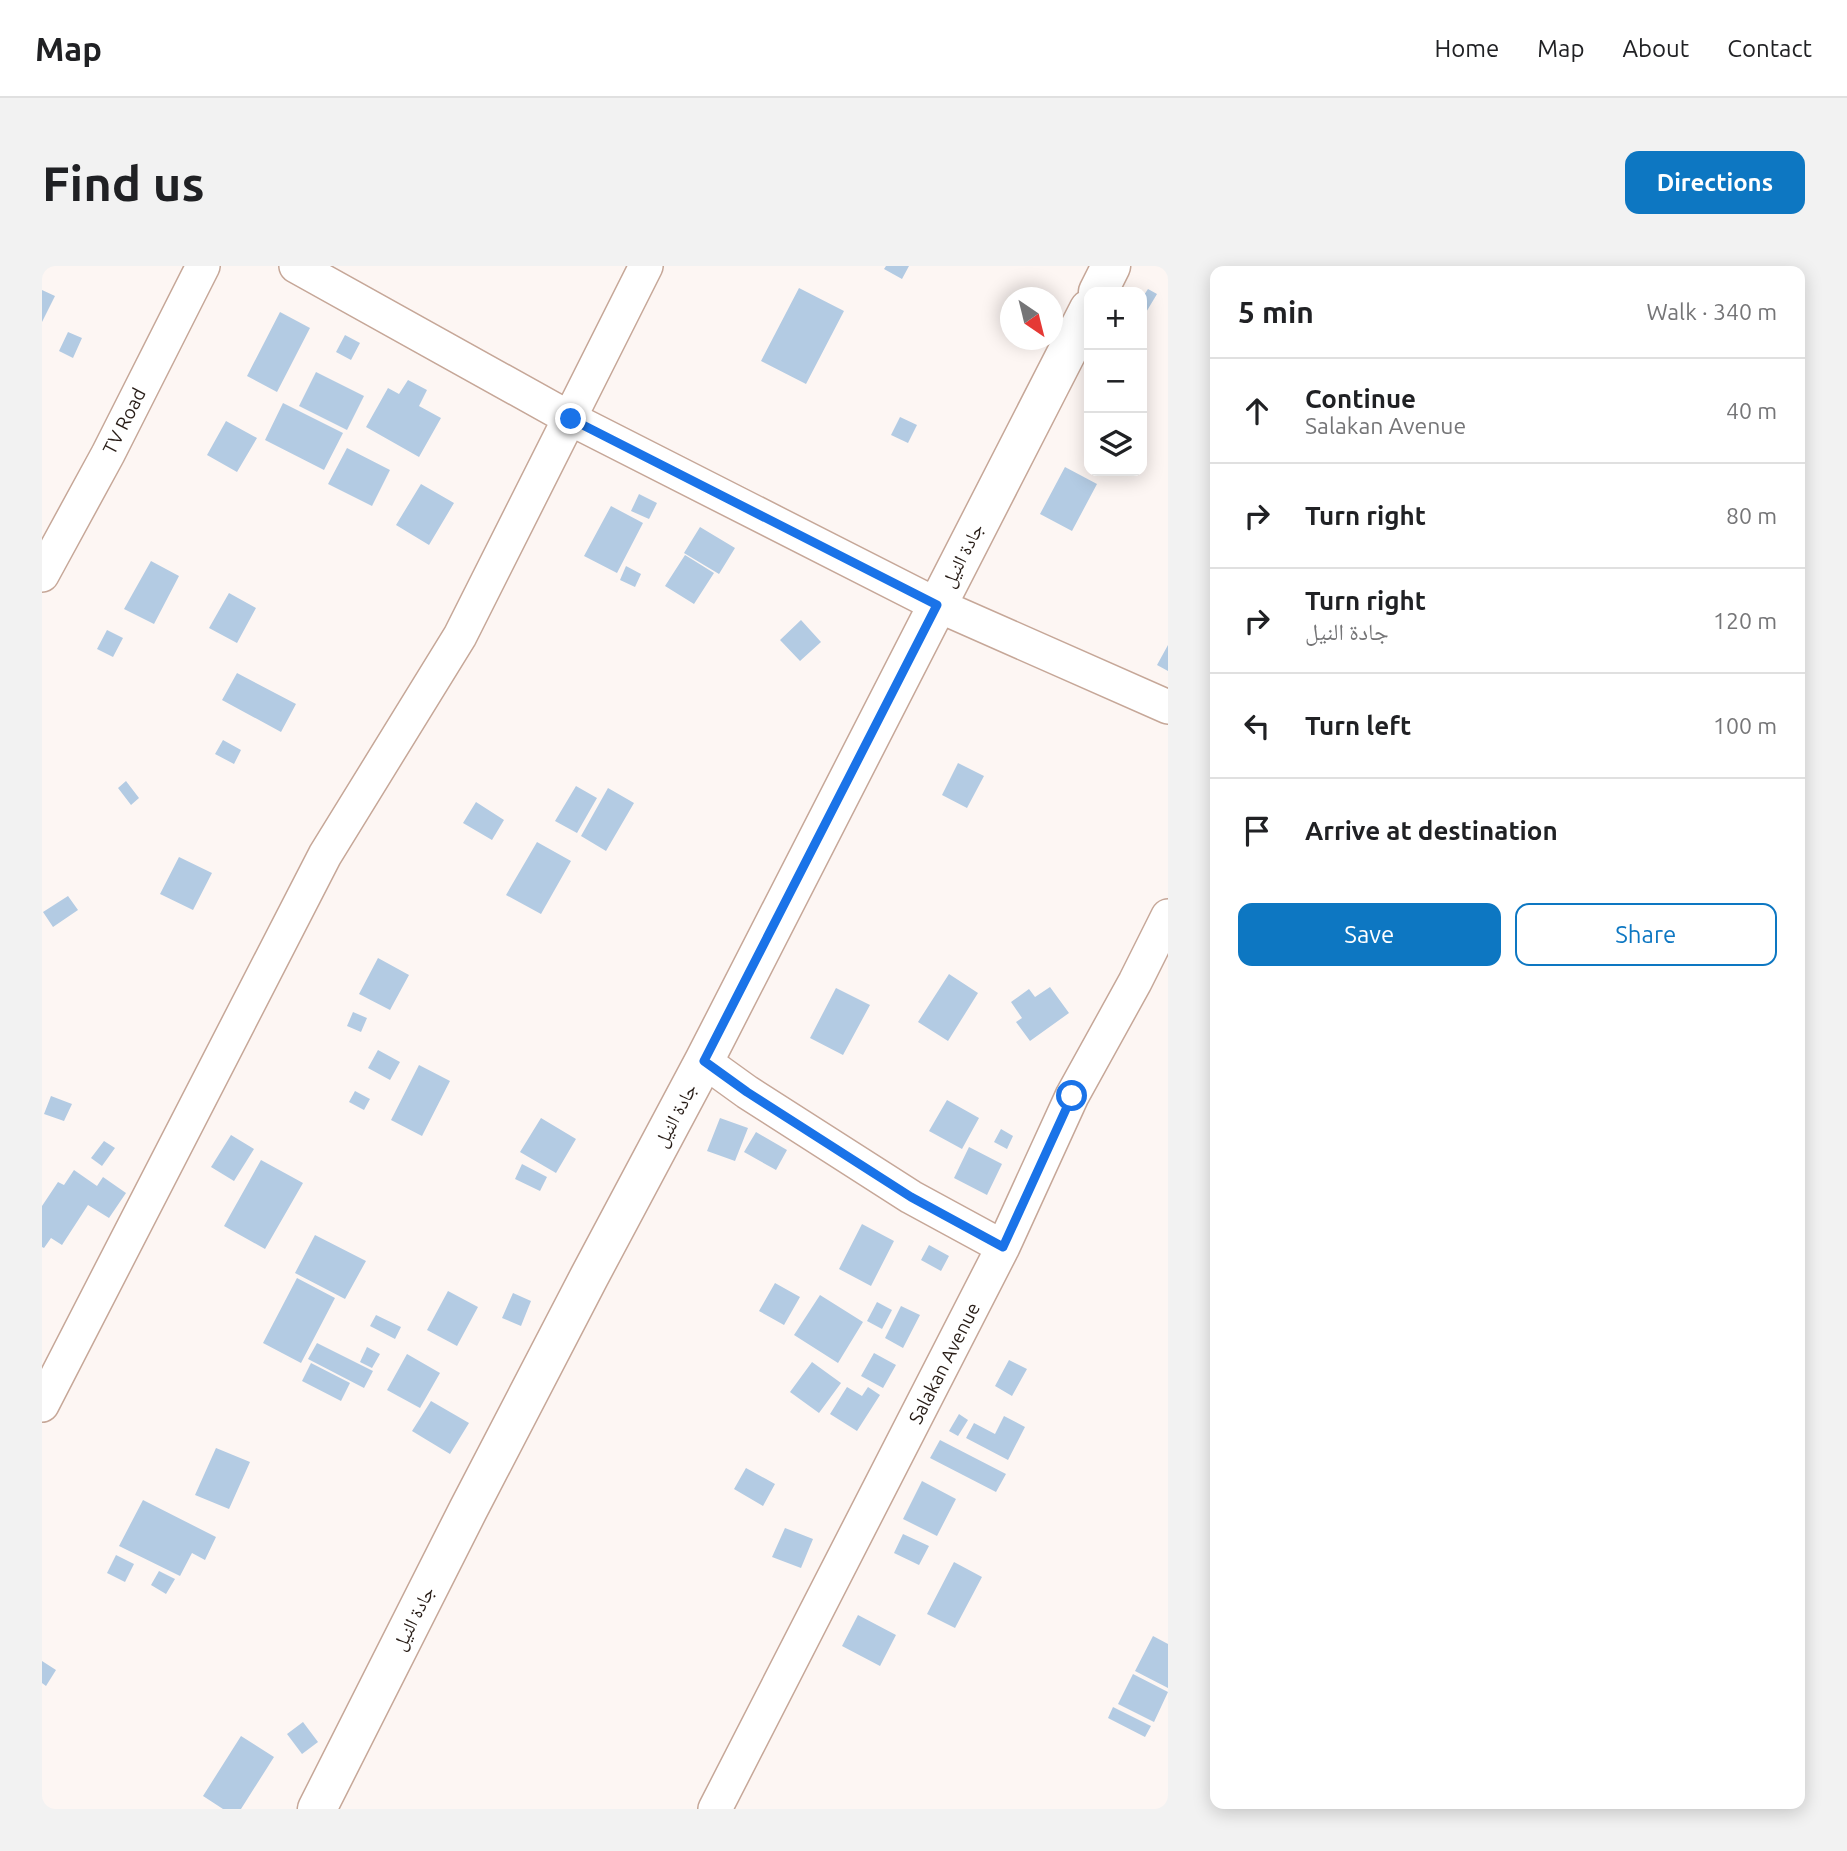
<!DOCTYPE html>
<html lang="en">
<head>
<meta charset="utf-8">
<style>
  body { margin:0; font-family:Ubuntu,"Noto Naskh Arabic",sans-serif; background:#f2f2f2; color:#202124 }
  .controls { position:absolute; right:21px; top:21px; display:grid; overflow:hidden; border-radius:14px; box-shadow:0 4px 18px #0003 }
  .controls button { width:63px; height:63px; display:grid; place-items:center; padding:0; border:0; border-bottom:2px solid #e0e0e0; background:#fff; color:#202124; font:35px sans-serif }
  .compass { position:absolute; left:958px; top:21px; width:63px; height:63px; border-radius:50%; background:#fff; box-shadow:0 4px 18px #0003; rotate:145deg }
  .stop { position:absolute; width:21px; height:21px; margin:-16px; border:5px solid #1a73e8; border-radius:50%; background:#fff }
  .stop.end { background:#1a73e8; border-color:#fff; box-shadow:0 2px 7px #0008 }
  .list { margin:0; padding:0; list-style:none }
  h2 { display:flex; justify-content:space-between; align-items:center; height:91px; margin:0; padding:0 28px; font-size:30px }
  h2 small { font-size:23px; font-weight:400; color:#757577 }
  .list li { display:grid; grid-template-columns:46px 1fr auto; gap:21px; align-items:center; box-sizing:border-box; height:105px; padding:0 28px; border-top:2px solid #e0e0e0 }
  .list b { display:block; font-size:26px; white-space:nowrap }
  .list p { margin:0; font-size:23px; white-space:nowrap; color:#757577 }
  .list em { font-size:23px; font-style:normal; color:#757577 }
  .actions { display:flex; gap:14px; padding:21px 28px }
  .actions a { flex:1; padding:16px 0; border:2px solid #0d77c2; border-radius:14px; text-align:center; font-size:24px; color:#0d77c2 }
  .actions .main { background:#0d77c2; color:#fff }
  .icon { flex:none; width:38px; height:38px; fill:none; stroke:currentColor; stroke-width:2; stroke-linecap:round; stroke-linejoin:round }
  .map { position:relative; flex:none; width:1126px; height:1543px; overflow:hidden; border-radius:14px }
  header { display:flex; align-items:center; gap:42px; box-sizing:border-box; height:98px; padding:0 35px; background:#fff; border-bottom:2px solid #e0e0e0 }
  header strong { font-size:33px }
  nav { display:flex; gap:38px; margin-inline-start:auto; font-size:24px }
  .intro { display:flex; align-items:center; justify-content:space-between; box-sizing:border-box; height:168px; padding:0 42px }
  h1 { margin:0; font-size:49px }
  .button { padding:18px 32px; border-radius:14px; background:#0d77c2; color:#fff; font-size:24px; font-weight:700 }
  main { display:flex; gap:42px; padding:0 42px }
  aside { flex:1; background:#fff; border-radius:14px; box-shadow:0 4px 18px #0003 }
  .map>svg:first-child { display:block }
</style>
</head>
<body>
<header>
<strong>Map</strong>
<nav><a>Home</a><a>Map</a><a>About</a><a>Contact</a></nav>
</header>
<div class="intro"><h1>Find us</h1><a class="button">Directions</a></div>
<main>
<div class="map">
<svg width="1126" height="1543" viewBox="0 0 1126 1543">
  <rect width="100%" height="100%" fill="#fdf6f3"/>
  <!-- building -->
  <path fill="#b3cbe3" d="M844,0H867L860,13L842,3Z
    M757,22L802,45L764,118L719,95Z
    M1106,23L1115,28L1100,53V32Z
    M0,24L13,30L0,56Z
    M238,46L268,62L235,126L205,110Z
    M26,66L40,72L31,92L17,85Z
    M303,69L318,77L309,94L294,86Z
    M274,106L322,130L305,164L257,140Z
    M366,114L385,124L377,140L399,152L377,191L324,161L346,122L357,128Z
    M241,137L301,167L282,204L223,174Z
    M858,151L875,159L866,177L849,169Z
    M184,155L215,172L195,206L165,189Z
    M305,182L348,204L330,240L286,218Z
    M1023,201L1055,218L1030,265L998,248Z
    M379,218L412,237L387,279L354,259Z
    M597,228L615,237L607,253L589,245Z
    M569,240L601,257L575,307L542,290Z
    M658,261L693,282L677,308L642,287Z
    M643,289L672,307L652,338L623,320Z
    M109,295L137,310L112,358L82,343Z
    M584,300L599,308L593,321L578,314Z
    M187,327L214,342L195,377L167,362Z
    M759,354L779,376L758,395L738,374Z
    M65,364L81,372L71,391L55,383Z
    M1126,379V405L1115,399Z
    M195,407L254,438L239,466L180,434Z
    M181,474L199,484L192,498L173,488Z
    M916,497L942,510L925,542L900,529Z
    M84,515L97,532L89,539L76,522Z
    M534,520L555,532L535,567L513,555Z
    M566,522L592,537L564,585L539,570Z
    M434,536L462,554L450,574L421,557Z
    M495,576L529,595L499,648L464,629Z
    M137,591L170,607L151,644L118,628Z
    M26,630L36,644L11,661L1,646Z
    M336,692L367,709L348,744L317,728Z
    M907,708L936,727L906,775L876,756Z
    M1008,721L1027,747L988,775L974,756L980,752L969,736L987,723L993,731Z
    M794,722L828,739L801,789L768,772Z
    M311,746L325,752L319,766L305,760Z
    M336,784L358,796L348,814L326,802Z
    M377,799L408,815L380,870L349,854Z
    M313,825L328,833L322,844L307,836Z
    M9,830L30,838L22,855L2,848Z
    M905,834L937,852L920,883L887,865Z
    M499,852L534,873L514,907L478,886Z
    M678,852L706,862L693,895L665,885Z
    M959,863L971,870L965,883L952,876Z
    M714,866L745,884L734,904L702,886Z
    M189,869L212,883L192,915L169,901Z
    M62,875L73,882L60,900L49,892Z
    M927,881L960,898L945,929L912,912Z
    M219,894L261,917L223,983L182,960Z
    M480,898L505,911L498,925L473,913Z
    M32,904L55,920L61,911L84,927L67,952L46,939L20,979L9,972L2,982L0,981V940L16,916L22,919Z
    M820,958L852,975L829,1020L797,1003Z
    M273,969L324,995L303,1033L253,1007Z
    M887,979L907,990L899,1005L879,994Z
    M255,1012L293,1032L259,1097L221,1077Z
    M733,1017L758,1031L742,1059L717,1045Z
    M406,1025L436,1041L415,1080L385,1064Z
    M471,1027L489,1035L479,1060L460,1052Z
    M778,1029L821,1056L796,1097L752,1069Z
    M835,1036L850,1044L840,1063L825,1055Z
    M859,1040L878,1049L861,1082L843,1072Z
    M334,1049L359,1061L353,1073L328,1060Z
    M275,1077L331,1105L322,1122L266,1093Z
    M325,1081L338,1088L330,1102L318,1096Z
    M832,1087L854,1099L841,1122L819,1110Z
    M365,1088L398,1107L378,1142L345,1124Z
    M967,1094L985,1103L970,1130L953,1120Z
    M770,1096L799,1117L777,1147L748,1126Z
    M269,1097L308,1117L299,1135L260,1115Z
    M805,1121L820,1130L826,1121L838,1129L815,1165L788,1148Z
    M389,1135L427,1157L408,1188L370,1165Z
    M917,1148L926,1154L916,1170L907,1165Z
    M962,1150L983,1161L966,1194L924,1172L932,1157L953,1168Z
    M898,1174L964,1208L954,1226L888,1192Z
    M174,1182L208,1196L187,1243L153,1229Z
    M704,1202L733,1218L721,1240L692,1223Z
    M880,1215L914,1233L895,1270L861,1253Z
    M101,1234L174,1271L163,1294L150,1287L138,1310L77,1280Z
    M743,1262L771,1273L759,1302L730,1291Z
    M861,1268L887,1280L877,1299L852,1287Z
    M74,1289L92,1298L83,1316L65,1307Z
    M912,1296L940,1311L913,1362L885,1348Z
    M117,1305L133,1313L124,1328L109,1319Z
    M816,1349L854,1369L838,1400L800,1380Z
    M1111,1370L1126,1378V1422L1093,1405Z
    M0,1395L14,1404L4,1420L0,1417Z
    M1091,1408L1126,1426L1112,1456L1076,1438Z
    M1071,1441L1109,1460L1103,1471L1066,1452Z
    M261,1456L276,1476L260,1488L245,1468Z
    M199,1470L232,1491L199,1543H181L161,1530Z"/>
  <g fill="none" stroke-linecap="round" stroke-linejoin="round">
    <!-- minor casing -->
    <g stroke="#c6a798" stroke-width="36">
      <path id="minor" d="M254,0L529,153L895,339L1126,441
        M0,309L66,188L161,0
        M662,795L705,826L869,931L961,981
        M0,1139L283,589L418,370L604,0
        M673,1543L961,981L1030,830L1093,716L1126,650"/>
    </g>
    <!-- tertiary casing -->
    <g stroke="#c6a798" stroke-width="41">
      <path id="tertiary" d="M1056,26L1069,0
        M275,1543L426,1244L547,1011L662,795L1047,43"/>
    </g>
    <!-- minor -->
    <use href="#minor" stroke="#fff" stroke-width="33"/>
    <!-- tertiary -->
    <use href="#tertiary" stroke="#fff" stroke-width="38"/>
  </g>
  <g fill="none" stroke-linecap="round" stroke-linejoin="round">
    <!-- route -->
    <path stroke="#1a73e8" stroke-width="9" d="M529,153L895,339L662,795L705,826L869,931L961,981L1030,830"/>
  </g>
  <g text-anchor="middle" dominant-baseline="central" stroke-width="6" stroke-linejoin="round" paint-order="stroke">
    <!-- street labels -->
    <g font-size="19" fill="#271c16" stroke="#fff">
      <text transform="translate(82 155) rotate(-63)">TV Road</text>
      <text transform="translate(920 289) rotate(-63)">جادة النيل</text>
      <text transform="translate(633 849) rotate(-62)">جادة النيل</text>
      <text transform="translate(902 1097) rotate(-63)">Salakan Avenue</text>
      <text transform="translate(371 1352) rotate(-63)">جادة النيل</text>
    </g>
  </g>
</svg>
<div class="controls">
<button>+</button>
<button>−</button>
<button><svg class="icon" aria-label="layers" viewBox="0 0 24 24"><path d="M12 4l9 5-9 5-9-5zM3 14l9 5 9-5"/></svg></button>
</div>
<svg class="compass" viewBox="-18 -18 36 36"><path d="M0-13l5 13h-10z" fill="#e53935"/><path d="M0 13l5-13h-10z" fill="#757577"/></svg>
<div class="stop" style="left:1030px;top:830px"></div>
<div class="stop end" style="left:529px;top:153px"></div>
</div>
<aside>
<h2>5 min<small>Walk · 340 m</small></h2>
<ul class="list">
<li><svg class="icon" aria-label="ahead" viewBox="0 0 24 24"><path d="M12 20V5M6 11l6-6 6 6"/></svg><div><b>Continue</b><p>Salakan Avenue</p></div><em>40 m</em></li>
<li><svg class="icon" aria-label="right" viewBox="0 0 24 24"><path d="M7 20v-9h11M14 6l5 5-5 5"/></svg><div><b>Turn right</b></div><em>80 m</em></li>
<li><svg class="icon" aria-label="right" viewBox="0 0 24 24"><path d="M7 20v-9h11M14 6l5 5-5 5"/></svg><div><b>Turn right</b><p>جادة النيل</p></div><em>120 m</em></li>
<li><svg class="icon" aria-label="left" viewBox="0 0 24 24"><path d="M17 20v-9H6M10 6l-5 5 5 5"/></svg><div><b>Turn left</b></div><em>100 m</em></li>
<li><svg class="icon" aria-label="arrive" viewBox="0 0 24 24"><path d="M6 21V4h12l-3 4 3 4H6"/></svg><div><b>Arrive at destination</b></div></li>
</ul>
<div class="actions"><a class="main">Save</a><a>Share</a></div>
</aside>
</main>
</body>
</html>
